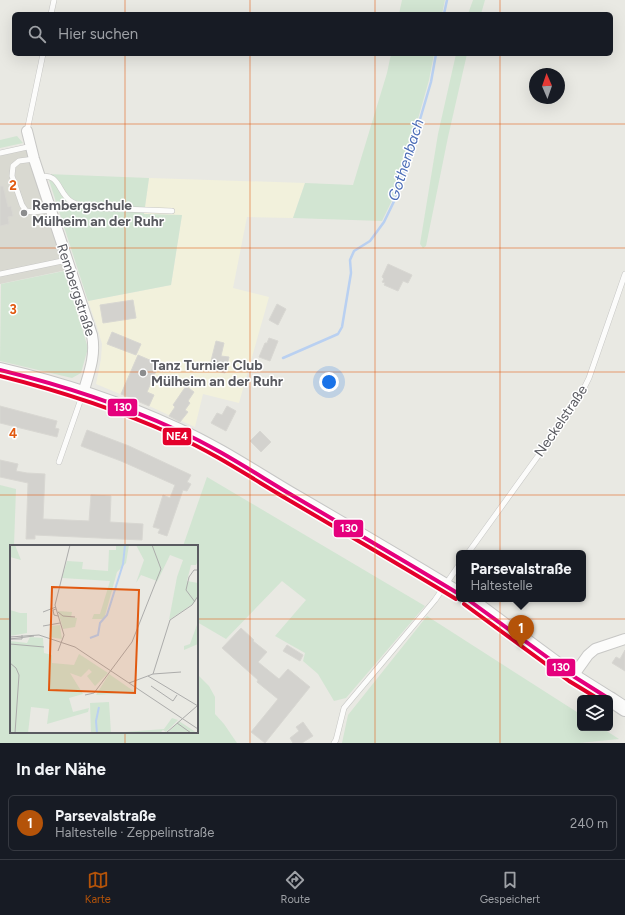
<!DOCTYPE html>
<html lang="de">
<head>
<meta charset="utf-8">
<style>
  body { margin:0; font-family:Figtree,sans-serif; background:#242831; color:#f1f3f6 }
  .controls { position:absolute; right:12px; bottom:12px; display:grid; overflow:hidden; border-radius:6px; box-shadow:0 4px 16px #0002 }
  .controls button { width:36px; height:36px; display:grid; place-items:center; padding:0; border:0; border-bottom:1px solid #363941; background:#171b24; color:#f1f3f6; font:20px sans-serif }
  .compass { position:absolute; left:529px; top:68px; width:36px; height:36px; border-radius:50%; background:#171b24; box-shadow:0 4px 16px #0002; rotate:358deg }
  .you { position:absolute; left:329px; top:382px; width:14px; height:14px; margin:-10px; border:3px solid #fff; border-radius:50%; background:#1a73e8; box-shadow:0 0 0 6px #1a73e833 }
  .badge { display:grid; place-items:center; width:26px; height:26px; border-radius:50%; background:#b45309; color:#fff; font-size:13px; font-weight:700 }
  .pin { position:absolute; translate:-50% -33px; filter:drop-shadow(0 1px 2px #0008) }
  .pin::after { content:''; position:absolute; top:21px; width:14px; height:12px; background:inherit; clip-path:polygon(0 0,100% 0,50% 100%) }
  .popup { position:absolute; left:456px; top:550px; width:130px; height:52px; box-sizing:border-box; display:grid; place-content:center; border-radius:6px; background:#171b24; filter:drop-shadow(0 1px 3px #0005); font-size:13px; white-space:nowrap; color:#9ea1a6 }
  .popup b { font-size:15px; color:#f1f3f6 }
  .popup::after { content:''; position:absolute; left:50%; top:100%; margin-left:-8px; border:8px solid transparent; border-top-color:#171b24 }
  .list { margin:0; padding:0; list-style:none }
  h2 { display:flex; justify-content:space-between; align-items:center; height:52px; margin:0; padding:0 16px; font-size:17px }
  h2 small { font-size:13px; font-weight:400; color:#9ea1a6 }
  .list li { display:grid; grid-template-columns:26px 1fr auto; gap:12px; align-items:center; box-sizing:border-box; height:56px; margin:0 8px 8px; padding:0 8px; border:1px solid #363941; border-radius:6px }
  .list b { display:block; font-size:15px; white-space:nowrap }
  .list p { margin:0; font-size:13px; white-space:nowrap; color:#9ea1a6 }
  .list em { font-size:13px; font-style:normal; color:#9ea1a6 }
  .icon { flex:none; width:22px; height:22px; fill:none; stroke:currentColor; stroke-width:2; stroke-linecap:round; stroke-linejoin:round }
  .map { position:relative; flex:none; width:625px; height:743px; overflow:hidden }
  .search { position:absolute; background:#171b24; box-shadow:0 4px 16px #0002; left:12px; right:12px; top:12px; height:44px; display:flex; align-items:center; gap:10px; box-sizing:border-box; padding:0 14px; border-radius:6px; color:#9ea1a6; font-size:15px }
  .sheet { height:116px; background:#171b24 }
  nav { display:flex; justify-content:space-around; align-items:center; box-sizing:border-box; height:56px; border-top:1px solid #363941; background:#171b24; font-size:11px; color:#9ea1a6 }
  nav a { display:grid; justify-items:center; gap:2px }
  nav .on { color:#b45309 }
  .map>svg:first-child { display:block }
</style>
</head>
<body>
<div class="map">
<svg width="625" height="743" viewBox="0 0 625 743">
  <rect width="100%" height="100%" fill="#e9e9e3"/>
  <!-- commercial -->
  <path fill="#f2f1dc" d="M149,178L305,183L293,218L247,217L233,288L269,297L239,403L203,394L195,427L149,406L96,384L101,359L102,344L97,327L88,301L171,285L182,215L144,214Z"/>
  <!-- education -->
  <path fill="#d9d9d1" d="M28,149L67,270L0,284V155Z"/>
  <!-- green -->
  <path fill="#d2e5d2" d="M402,0H445L442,14H399Z
    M473,0H485L481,14H468Z
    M391,54H434L429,80L399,186L382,221L293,218L305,183L353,185L387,73Z
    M456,54H467L448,137L426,246L423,248L420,244L438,134Z
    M17,136L23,143L0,148V140Z
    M47,174L149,178L144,214L182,215L171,285L88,301Z
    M64,271L88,348L81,373L72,378L0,361L1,284Z
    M207,477L425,606L346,698L334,701L318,674L303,661L305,653L275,636L306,600L282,581L226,639L197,622V546H183Z
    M0,485L16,489L14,546H11V732H197V674L209,686L215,697V714L224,724L237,743H0Z
    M427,616L580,714V728H602L619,739L579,743H342L348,715Z"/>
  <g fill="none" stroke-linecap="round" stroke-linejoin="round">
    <!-- stream -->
    <path stroke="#b9d0f1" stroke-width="2.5" d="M444,14L447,0
      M283,358L338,334L342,327L351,273L350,260L354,251L370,241L384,222L399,191L431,82L436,54"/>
  </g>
  <!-- building -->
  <path fill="#d3d2ce" stroke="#d8d7d2" d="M0,186H3L8,207L11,206L13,216L8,217L9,224L0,226Z
    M388,264L412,275L408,283L403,281L398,291L384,285L385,283L382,282L384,279L382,277Z
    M133,300L136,318L103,323L100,305Z
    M277,304L286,309L278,325L269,320Z
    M112,332L141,344L136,355L107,344Z
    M269,338L278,341L270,361L259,357L265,343H267Z
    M216,341L224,343L221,356L229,357L225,373L209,369Z
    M138,355L159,364L147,392L154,395L149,406L121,394Z
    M186,386L194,392L188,401L190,403L185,410L188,412L180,422L169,416L175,407L173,405Z
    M0,406L57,421L55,428L59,429L57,437L0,423Z
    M227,406L236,411L226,431L211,423L217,413L222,415Z
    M87,430L129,446L191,475L187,482L191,484L187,491L183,490L167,536L158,533L160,529L153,527L163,495L170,498L175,485L121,461L81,446Z
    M260,431L271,442L261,452L250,441Z
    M0,460L18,464L16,471L27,473L45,474L43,519L89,521L91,495L111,496L110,522L143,524L142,540L35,535V539H26L28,483L0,477Z
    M241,628L254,640L253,641L267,652L258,662L279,679L288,669L310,687L265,743L251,732L278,699L257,682L258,680L222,648Z
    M287,645L303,655L300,661L283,651Z
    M625,650V671L612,663L616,657L620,659Z
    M303,722L313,736L302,743H293L290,738L299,731L296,727Z"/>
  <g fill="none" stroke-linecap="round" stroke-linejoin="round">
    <!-- service casing -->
    <g stroke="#c7c7c5" stroke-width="6">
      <path id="service" d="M51,14L54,0
        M27,131L43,54
        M0,153L32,146
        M34,159L19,161L13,166L12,176L22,205L26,211L33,212L51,210
        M40,177C60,172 58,194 72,202C79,206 89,207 97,208L172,211
        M0,274L67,260
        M59,462L83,393
        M468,553L577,402L589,378L625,274
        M334,743L336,740L344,708L435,600L459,565"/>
    </g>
    <!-- minor casing -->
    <g stroke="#c7c7c5" stroke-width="12">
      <path id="minor" d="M27,131L34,159L92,335C96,356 89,373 83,393
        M573,676L588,655L595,649L625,639"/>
    </g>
    <!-- secondary casing -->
    <g stroke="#c6c6c5" stroke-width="16">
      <path id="secondary" d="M0,370C61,384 121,404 177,430C217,448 253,472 290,494C347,527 403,560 459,594
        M467,599L481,608L573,676L608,698
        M610,699L625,709"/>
    </g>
    <!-- service -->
    <use href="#service" stroke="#fcfcfb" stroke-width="5"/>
    <!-- minor -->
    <use href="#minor" stroke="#fcfcfb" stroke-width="10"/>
    <!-- secondary -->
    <use href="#secondary" stroke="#fcfcfb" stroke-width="14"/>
    <!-- bus-1 casing -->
    <g stroke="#fff" stroke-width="7">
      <path id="bus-1" d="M0,370C61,385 120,404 177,430C217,448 253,472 290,494C346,527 403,560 459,594
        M467,599L573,676L608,698"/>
    </g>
    <!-- bus-2 casing -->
    <g stroke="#fff" stroke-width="7">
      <path id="bus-2" d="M0,376C60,391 118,410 174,435C214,453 250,477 287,499C343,532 400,565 456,599
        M464,604L569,681L597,698"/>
    </g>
    <!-- bus-1 -->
    <use href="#bus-1" stroke="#e5007d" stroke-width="4"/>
    <!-- bus-2 -->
    <use href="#bus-2" stroke="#e4002b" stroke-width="4"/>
  </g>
  <!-- grid -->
  <path fill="none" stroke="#e15910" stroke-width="1" stroke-opacity="0.55" d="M125,0V14M250,0V14M375,0V14M500,0V14M125,54V546M250,54V743M375,54V743M500,54V743M0,124H625M0,248H625M0,372H625M0,495H625M0,619H11M197,619H625M125,732V743"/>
  <!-- markers -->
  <g fill="#8c8d8e" stroke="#fff" stroke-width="1.5">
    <circle cx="24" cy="213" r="4"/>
    <circle cx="143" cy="373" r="4"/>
  </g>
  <g text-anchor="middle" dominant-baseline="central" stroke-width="3" stroke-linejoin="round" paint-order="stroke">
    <!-- poi labels -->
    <g font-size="14" font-weight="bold" fill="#5a5b61" stroke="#fff" text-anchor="start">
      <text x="32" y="205">Rembergschule<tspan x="32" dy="16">Mülheim an der Ruhr</tspan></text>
      <text x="151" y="365">Tanz Turnier Club<tspan x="151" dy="16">Mülheim an der Ruhr</tspan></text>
    </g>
    <!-- street labels -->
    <g font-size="14" fill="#5a5b61" stroke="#fff">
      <text transform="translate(76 290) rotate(72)">Rembergstraße</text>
      <text transform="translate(561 421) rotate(-56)">Neckelstraße</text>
    </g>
    <!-- water labels -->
    <g font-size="15" font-style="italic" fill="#4b6db7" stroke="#fff">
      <text transform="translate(406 160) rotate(-72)">Gothenbach</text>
    </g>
  </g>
  <!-- overview -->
  <g transform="translate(10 545)">
    <rect width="188" height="188" fill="#e9e9e3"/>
    <path d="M0,0H5L11,15L0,12ZM106,0H119L116,18L107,27L94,74H82L84,69H90L100,36L52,33L57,16L73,17L72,24L98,26L99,5H106ZM126,0H188V16L186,20H181L177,36L188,38V49L184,58L159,75L167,32L173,15L160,10L146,39L147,36L131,30L126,38L134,15ZM0,65L10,68H17V88L0,91ZM48,66L62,67L61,72L67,73L65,82L53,84ZM188,77V99L174,105V101L180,99ZM50,80L52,94L39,92L41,81ZM20,92L33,93L34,108L42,110V118L64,120L69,109L98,128L85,141L77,131L82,127L79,124L71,132L60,128L73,149L59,153L63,167L79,163L78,167L37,179L39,164L21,162L18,188H0V96L17,98ZM99,129L125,147L86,150ZM99,157L101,188H81L80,158ZM162,173L168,175L156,187L153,185L150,188H102L154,184ZM169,176L187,188H157Z" fill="#d2e5d2"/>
    <path fill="none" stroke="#b9d0f1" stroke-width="2" d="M80,93L88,90L90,78L97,70L113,19L115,0M87,188L86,176L89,162"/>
    <path fill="none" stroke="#acacab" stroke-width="1" d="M185,57L176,45L179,32L184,25H188M46,64L43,65L44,70L48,71M33,67L46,62M48,67L53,71L65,72M33,81L50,78M0,92L29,90L65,102L188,184M0,94H12V90M0,94L24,91M0,99L34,102M48,106L54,90L45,60L60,0M0,118L6,123L9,130L5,188M143,129L160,75L182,60L188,51M138,131L188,161M119,138L143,129L171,127M141,141L163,156L167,150M75,150L84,148L122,97L151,24L142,0M167,178L181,188M156,188L187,161"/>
    <path fill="#e15910" fill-opacity="0.15" stroke="#e15910" stroke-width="2" d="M42,42L129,45L125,148L39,145Z"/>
    <rect width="188" height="188" fill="none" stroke="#5a5b61" stroke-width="2"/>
  </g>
  <g font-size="13" text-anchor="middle" font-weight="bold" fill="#e15910" stroke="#fff" stroke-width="3" stroke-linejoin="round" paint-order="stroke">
    <text x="13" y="190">2</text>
    <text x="13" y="314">3</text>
    <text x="13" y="438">4</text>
  </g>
  <g stroke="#fff" stroke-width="1.5">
    <rect x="107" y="398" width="31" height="19" rx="4" fill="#e5007d"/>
    <rect x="162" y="427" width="30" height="19" rx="4" fill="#e4002b"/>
    <rect x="333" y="519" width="31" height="19" rx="4" fill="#e5007d"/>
    <rect x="546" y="658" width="30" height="19" rx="4" fill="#e5007d"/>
  </g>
  <g font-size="11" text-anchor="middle" font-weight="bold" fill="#fff">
    <text x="123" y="411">130</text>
    <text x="177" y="440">NE4</text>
    <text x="349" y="532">130</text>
    <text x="561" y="671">130</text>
  </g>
</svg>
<div class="controls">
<button><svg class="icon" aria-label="layers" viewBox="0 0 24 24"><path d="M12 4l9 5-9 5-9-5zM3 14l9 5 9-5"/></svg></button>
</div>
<svg class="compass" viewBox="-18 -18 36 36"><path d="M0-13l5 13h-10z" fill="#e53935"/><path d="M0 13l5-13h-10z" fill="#9ea1a6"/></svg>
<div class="you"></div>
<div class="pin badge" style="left:521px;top:648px">1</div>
<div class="popup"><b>Parsevalstraße</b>Haltestelle</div>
<div class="search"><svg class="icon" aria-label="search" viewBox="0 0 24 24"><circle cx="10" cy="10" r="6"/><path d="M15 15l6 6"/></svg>Hier suchen</div>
</div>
<section class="sheet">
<h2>In der Nähe<small></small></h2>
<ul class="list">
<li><span class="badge">1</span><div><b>Parsevalstraße</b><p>Haltestelle · Zeppelinstraße</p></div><em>240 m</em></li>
</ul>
</section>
<nav>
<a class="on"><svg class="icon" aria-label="map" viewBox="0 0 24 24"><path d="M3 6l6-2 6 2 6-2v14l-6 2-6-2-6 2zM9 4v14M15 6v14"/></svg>Karte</a>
<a><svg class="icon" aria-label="directions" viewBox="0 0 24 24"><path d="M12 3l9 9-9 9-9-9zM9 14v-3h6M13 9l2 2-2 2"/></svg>Route</a>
<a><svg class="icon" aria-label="saved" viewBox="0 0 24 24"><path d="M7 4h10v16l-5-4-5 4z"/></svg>Gespeichert</a>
</nav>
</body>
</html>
